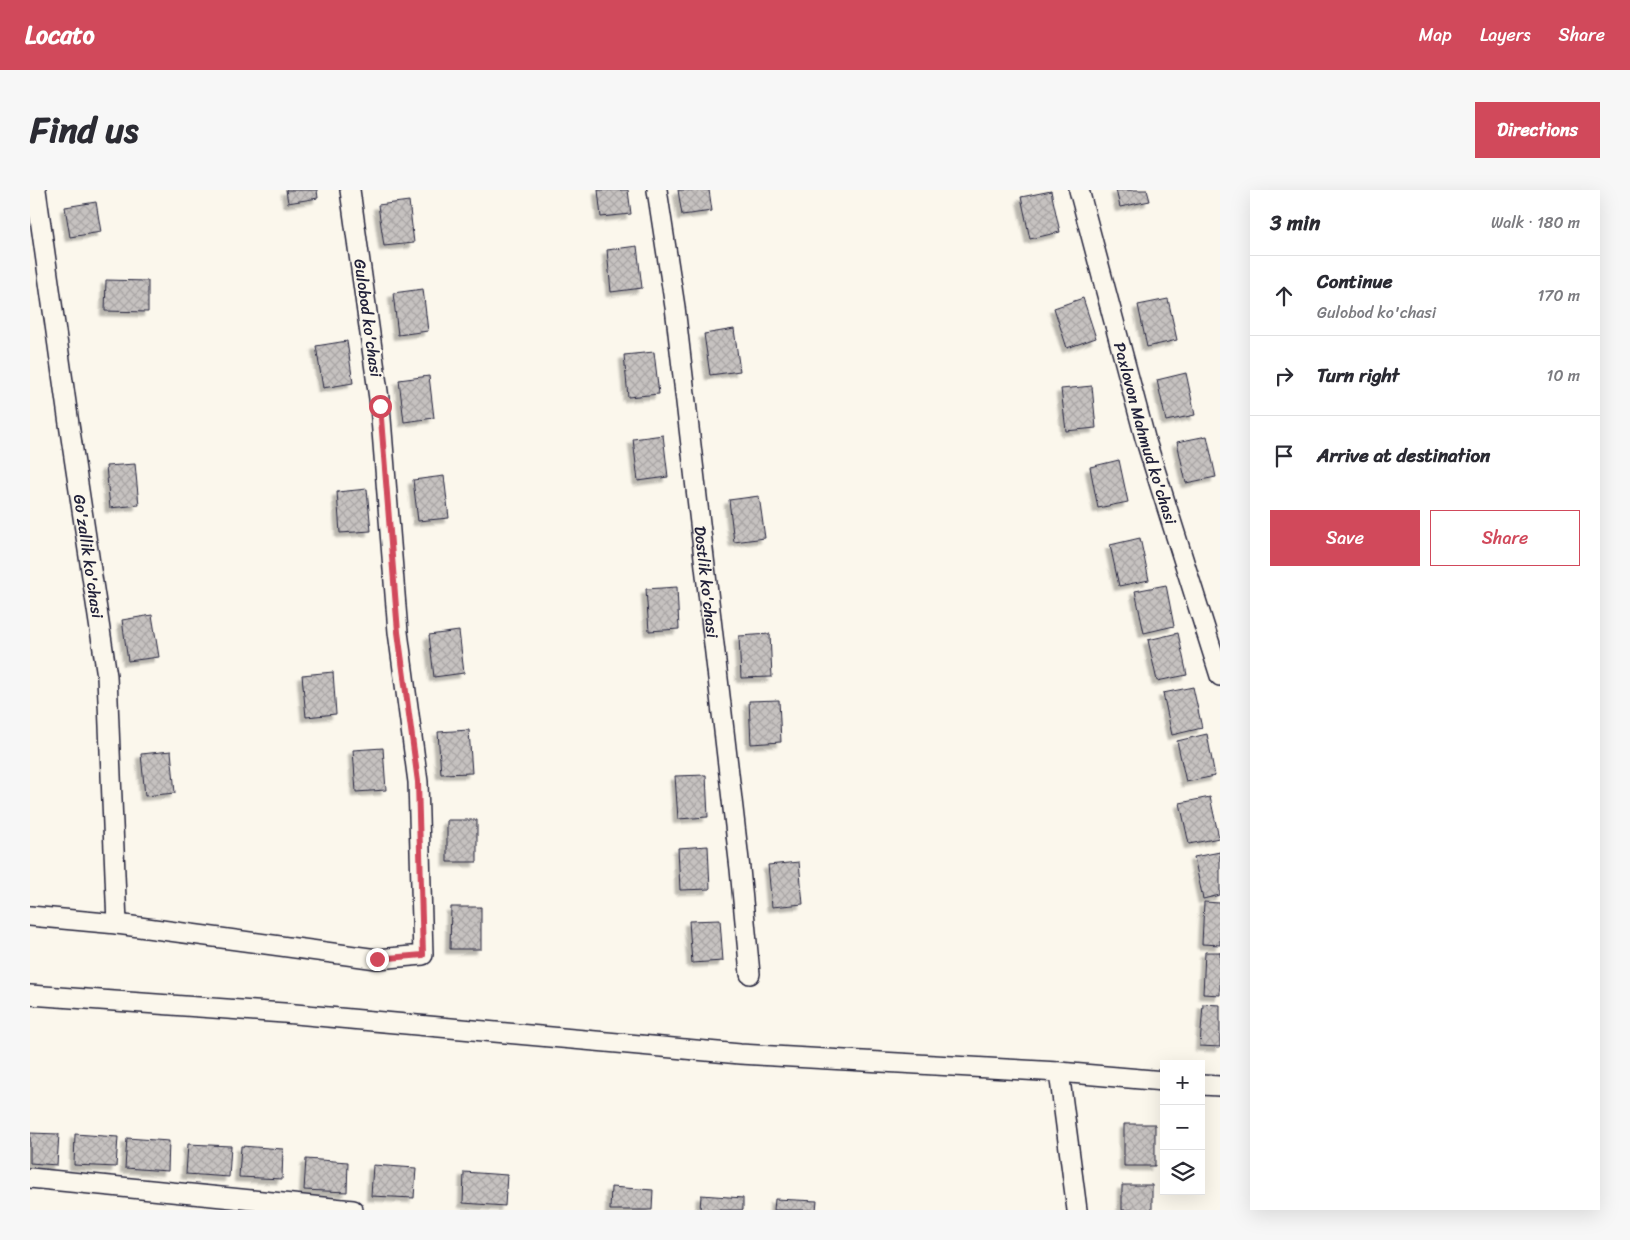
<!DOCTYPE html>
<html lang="en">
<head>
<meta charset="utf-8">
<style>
  body { margin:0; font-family:Sriracha,sans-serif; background:#f7f7f7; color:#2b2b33 }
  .controls { position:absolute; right:15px; bottom:15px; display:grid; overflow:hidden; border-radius:0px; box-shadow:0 5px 20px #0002 }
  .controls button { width:45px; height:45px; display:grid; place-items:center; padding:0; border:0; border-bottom:1px solid #e1e1e2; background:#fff; color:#2b2b33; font:25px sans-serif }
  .stop { position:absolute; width:15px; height:15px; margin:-11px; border:4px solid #d1495b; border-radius:50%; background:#fff }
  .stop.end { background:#d1495b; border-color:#fff; box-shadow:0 1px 5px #0008 }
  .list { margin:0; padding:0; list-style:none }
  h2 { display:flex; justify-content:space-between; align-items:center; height:65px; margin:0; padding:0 20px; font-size:21px }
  h2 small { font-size:16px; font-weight:400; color:#7c7c81 }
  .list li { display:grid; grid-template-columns:32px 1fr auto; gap:15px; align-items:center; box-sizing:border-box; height:80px; padding:0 20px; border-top:1px solid #e1e1e2 }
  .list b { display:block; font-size:19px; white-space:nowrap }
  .list p { margin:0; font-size:16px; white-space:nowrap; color:#7c7c81 }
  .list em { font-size:16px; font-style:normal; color:#7c7c81 }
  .actions { display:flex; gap:10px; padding:15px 20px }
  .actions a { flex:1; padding:11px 0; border:1px solid #d1495b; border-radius:0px; text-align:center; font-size:18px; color:#d1495b }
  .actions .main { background:#d1495b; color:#fff }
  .icon { flex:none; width:28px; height:28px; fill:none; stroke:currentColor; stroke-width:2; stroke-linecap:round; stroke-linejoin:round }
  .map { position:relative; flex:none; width:1190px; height:1020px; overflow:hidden; border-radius:0px }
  header { display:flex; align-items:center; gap:30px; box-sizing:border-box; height:70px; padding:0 25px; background:#d1495b; color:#fff }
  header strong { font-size:24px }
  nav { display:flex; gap:28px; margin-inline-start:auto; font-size:18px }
  .intro { display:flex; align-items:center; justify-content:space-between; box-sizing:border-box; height:120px; padding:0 30px }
  h1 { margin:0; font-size:35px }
  .button { padding:12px 22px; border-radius:0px; background:#d1495b; color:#fff; font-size:18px; font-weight:700 }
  main { display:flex; gap:30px; padding:0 30px }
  aside { flex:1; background:#fff; border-radius:0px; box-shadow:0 5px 20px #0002 }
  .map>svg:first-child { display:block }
</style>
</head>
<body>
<header>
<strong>Locato</strong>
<nav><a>Map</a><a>Layers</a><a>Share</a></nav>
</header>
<div class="intro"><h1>Find us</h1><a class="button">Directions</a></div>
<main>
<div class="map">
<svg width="1190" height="1020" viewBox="0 0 1190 1020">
  <defs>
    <pattern id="building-cross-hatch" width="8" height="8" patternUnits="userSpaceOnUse" patternTransform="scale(1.25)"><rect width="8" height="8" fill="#c6c2c0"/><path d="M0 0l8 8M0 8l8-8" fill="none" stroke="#aaa6a6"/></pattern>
    <filter id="shadow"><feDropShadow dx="-4.5" dy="4.5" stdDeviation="1" flood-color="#0004"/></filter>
  </defs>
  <rect width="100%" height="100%" fill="#fbf7ec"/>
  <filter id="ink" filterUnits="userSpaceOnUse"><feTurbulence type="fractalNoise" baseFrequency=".02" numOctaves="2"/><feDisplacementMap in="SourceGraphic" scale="10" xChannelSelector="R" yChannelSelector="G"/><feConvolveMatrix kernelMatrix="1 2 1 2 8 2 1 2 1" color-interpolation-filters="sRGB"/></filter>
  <g filter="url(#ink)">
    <!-- building -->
    <path fill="url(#building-cross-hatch)" stroke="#22223b" filter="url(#shadow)" d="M256,0H287L288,8L258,13Z
      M568,0H598L601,24L571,27Z
      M648,0H679L682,21L652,25Z
      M1086,0H1117L1120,11L1090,17Z
      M1021,1L1030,42L1000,49L991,7Z
      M379,11L384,53L354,56L348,15Z
      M66,12L71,42L40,47L35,17Z
      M607,56L612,98L581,102L577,60Z
      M76,90L118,91V122L75,121Z
      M393,99L398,141L368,145L363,103Z
      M1053,108L1066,148L1037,158L1024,118Z
      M1138,109L1147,150L1117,157L1108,115Z
      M704,139L710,181L680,185L674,144Z
      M317,151L323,193L293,198L286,156Z
      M624,162L629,204L598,207L594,165Z
      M1156,183L1165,225L1136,231L1127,190Z
      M399,186L404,228L374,232L369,190Z
      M1062,196L1066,238L1036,241L1031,199Z
      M633,245L638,287L608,291L603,249Z
      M1177,246L1186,287L1156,293L1147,252Z
      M1089,270L1098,312L1068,318L1060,277Z
      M105,274L109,315L80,318L76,276Z
      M414,286L419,328L388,331L383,290Z
      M337,299L341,341L310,343L307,302Z
      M729,306L735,348L704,352L699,310Z
      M1110,348L1119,390L1089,396L1080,355Z
      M1136,395L1144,436L1114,443L1105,401Z
      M647,397L649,439L619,441L616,399Z
      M122,425L129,467L98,471L92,430Z
      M429,441L434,483L404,487L399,445Z
      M1148,443L1157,485L1127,491L1118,450Z
      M740,444L742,487L711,488L709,446Z
      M303,482L306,524L276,527L272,485Z
      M1163,497L1172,538L1142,545L1133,503Z
      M749,510L751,552L721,554L719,511Z
      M439,540L442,583L411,584L408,542Z
      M1177,544L1185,586L1156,592L1147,551Z
      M353,558L356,600L326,602L323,560Z
      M141,561L145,603L115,606L111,564Z
      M676,585L678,627L648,629L645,586Z
      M1180,607L1189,648L1159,654L1150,613Z
      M417,630H447V672H417Z
      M678,656L680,699L650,700L648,658Z
      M1190,662V705L1173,709L1164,667Z
      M769,672L773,714L742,717L738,675Z
      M1174,712L1190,713V755L1172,754Z
      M421,717H451V759H420Z
      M690,730L693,771L662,773L659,731Z
      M1175,762H1190V805L1173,804Z
      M1173,814L1190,815V857L1170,856Z
      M1094,934H1125V976H1094Z
      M0,943L29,944L27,975L0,973Z
      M45,944L88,947L86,977L44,975Z
      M97,948L139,951L138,981L95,978Z
      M158,954L201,956L199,987L156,984Z
      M211,956L253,959L252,989L209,987Z
      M276,969L318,972L317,1002L274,1000Z
      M343,975L386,978L384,1008L341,1006Z
      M434,982L477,985L475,1016L433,1013Z
      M1092,995H1122V1020H1092Z
      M581,997L623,1000L622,1020H580Z
      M671,1005L713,1008V1020H670Z
      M745,1009L787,1011L786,1020H744Z"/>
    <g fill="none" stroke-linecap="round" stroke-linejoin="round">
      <!-- street casing -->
      <g stroke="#22223b" stroke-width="22">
        <g id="street">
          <path id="s1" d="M6,0L39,234L77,486L87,734"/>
          <path id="s2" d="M627,0L645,117L710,679L720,784"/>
          <path id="s3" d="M1049,0L1115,248L1190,486"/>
          <path d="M0,726L87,734L347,769L393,765L388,592L368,442L350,216L320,0"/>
          <path d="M0,805L254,823L710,864L1029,882L1134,891"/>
          <path d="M1029,882L1047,1020"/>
          <path d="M1171,895L1190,896"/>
          <path d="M0,988L323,1020"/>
        </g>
      </g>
      <!-- street -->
      <use href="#street" stroke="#fbf7ec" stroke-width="19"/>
    </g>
  </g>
  <g fill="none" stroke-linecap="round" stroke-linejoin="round" filter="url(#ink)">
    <!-- route -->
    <path stroke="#d1495b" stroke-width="6" d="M347,769L393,765L388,592L368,442L350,216"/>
  </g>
  <g text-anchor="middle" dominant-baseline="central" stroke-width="4.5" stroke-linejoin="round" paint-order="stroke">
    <!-- street labels -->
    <g font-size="16" fill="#22223b" stroke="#fbf7ec">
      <text transform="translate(338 128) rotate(82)">Gulobod ko'chasi</text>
      <text stroke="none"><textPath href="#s3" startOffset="252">Paxlovon Mahmud ko'chasi</textPath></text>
      <text stroke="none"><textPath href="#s1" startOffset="370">Go'zallik ko'chasi</textPath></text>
      <text stroke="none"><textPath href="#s2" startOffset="395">Dostlik ko'chasi</textPath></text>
    </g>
  </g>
</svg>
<div class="controls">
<button>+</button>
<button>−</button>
<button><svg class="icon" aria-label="layers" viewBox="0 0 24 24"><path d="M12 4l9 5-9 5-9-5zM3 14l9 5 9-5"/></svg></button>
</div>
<div class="stop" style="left:350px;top:216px"></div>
<div class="stop end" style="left:347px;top:769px"></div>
</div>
<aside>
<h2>3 min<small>Walk · 180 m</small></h2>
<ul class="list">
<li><svg class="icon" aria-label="ahead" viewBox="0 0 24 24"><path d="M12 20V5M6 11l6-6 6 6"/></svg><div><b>Continue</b><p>Gulobod ko'chasi</p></div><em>170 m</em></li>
<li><svg class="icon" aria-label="right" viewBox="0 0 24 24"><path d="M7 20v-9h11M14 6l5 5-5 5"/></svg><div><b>Turn right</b></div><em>10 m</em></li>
<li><svg class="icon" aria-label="arrive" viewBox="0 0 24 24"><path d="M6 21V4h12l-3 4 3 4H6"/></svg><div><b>Arrive at destination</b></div></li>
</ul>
<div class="actions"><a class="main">Save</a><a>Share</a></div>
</aside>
</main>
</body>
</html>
